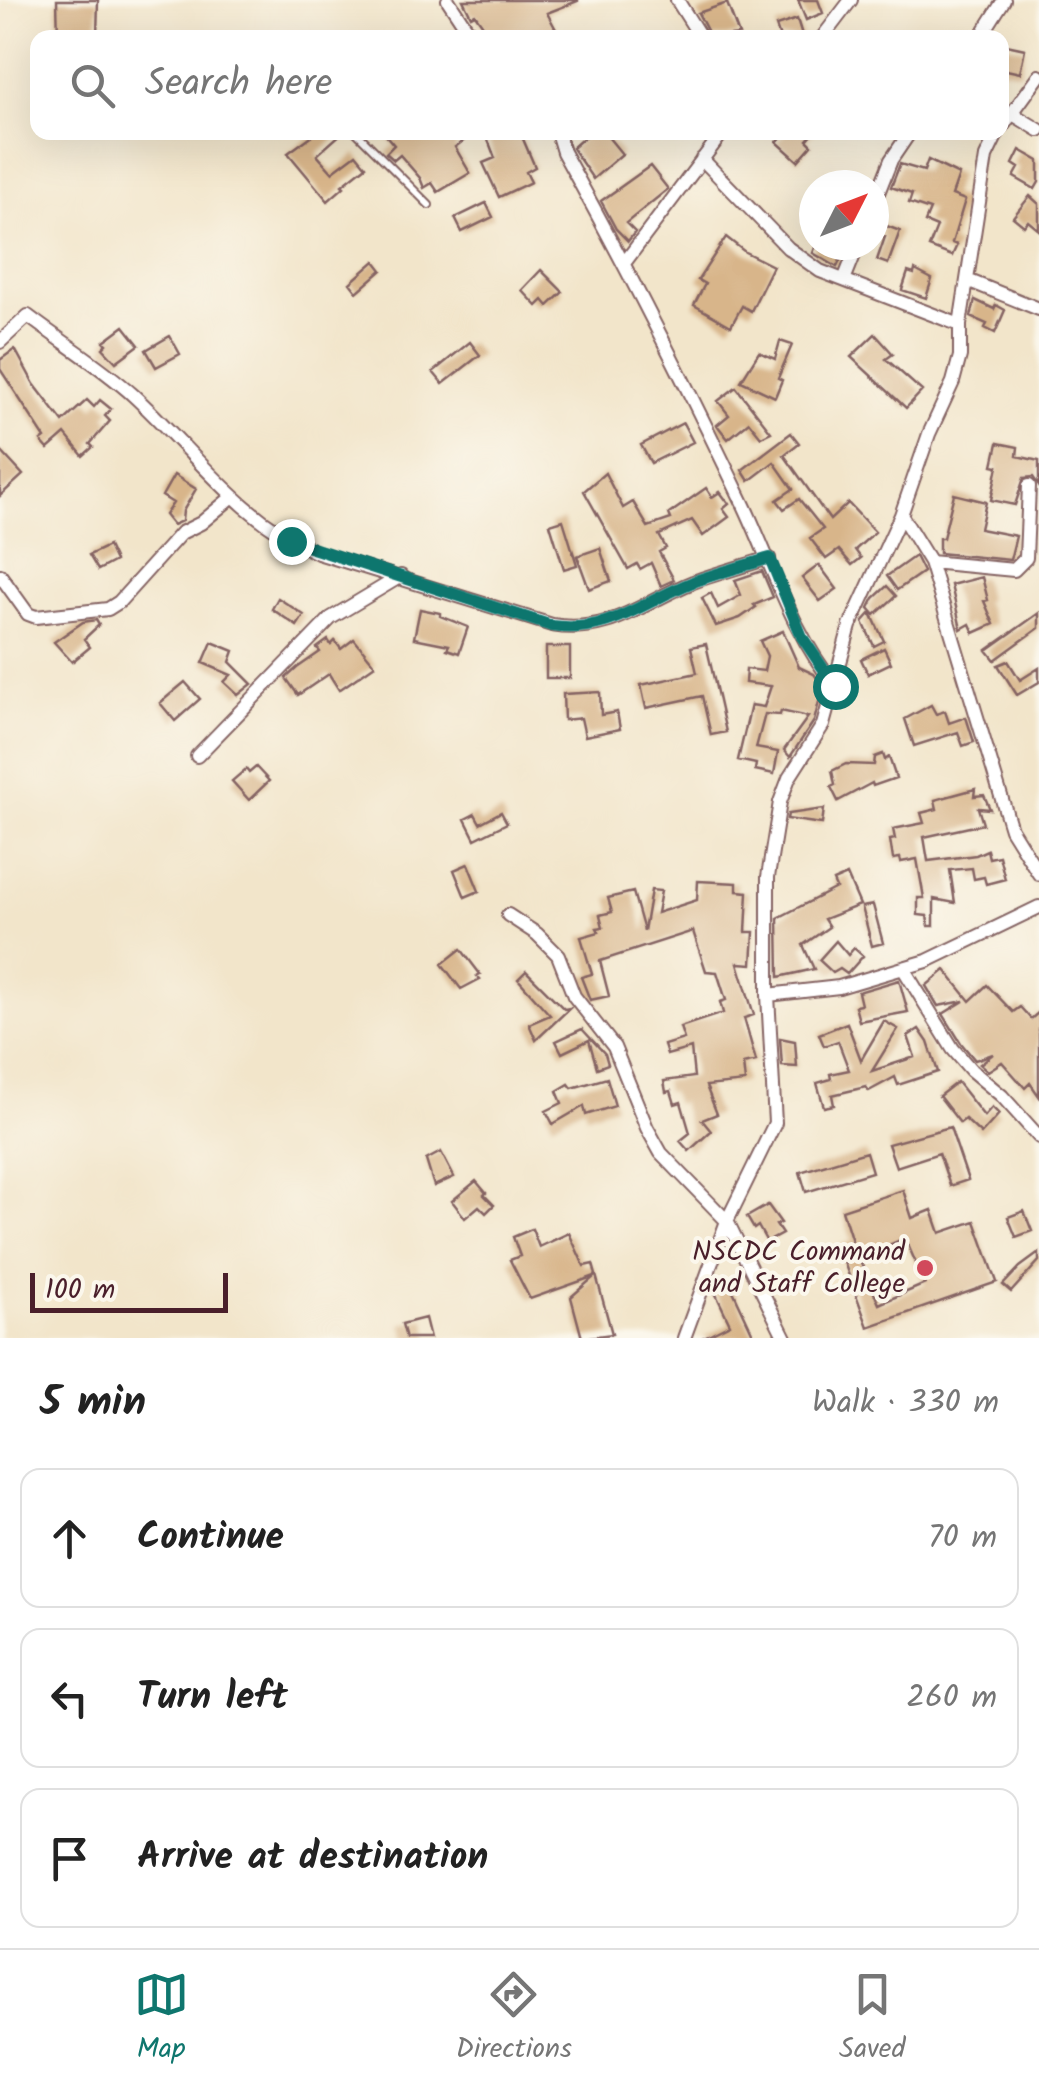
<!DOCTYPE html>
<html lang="en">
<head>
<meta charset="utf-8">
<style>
  body { margin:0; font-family:Kalam,sans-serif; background:#f6f6f6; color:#222 }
  .compass { position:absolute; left:799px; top:170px; width:90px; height:90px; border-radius:50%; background:#fff; box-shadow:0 10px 40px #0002; rotate:48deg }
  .scale { position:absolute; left:30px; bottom:25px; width:198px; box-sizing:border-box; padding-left:10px; border:5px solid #4a1f2b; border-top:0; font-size:28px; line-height:35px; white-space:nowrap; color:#4a1f2b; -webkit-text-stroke:8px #fbf7ec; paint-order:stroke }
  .stop { position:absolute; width:30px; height:30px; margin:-22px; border:8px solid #0f766e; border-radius:50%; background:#fff }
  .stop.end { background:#0f766e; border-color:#fff; box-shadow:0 2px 10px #0008 }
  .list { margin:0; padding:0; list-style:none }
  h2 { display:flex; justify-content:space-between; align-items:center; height:130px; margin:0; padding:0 40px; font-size:42px }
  h2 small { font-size:32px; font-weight:400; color:#767676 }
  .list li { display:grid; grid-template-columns:65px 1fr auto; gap:30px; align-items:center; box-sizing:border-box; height:140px; margin:0 20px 20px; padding:0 20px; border:2px solid #e0e0e0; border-radius:20px }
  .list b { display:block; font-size:38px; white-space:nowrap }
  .list em { font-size:32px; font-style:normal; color:#767676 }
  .icon { flex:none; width:55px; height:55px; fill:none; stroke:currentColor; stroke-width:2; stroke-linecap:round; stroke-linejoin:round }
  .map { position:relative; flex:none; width:1039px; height:1338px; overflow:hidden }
  .search { position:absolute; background:#fff; box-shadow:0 10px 40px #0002; left:30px; right:30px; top:30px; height:110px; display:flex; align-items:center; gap:25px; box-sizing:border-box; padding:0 35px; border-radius:20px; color:#767676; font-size:38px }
  .sheet { height:610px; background:#fff }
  nav { display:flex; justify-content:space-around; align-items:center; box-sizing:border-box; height:140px; border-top:2px solid #e0e0e0; background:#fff; font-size:28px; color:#767676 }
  nav a { display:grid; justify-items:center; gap:5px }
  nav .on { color:#0f766e }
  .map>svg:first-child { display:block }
</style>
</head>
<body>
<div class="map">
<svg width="1039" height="1338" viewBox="0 0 1039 1338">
  <rect width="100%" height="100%" fill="#fbf7ec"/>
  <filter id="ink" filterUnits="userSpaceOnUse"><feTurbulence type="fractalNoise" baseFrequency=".01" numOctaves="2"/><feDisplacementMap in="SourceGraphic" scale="20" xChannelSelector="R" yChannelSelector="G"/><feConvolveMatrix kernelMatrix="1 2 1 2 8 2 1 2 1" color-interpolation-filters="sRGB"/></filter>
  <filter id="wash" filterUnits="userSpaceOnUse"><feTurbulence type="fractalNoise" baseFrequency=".0048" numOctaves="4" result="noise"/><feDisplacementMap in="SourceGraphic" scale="40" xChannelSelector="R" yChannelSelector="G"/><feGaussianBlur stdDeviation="2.25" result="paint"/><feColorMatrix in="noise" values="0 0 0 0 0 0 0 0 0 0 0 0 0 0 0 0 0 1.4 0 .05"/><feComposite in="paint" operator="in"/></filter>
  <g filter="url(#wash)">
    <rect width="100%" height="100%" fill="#f2e5ca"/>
    <g id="blocks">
      <!-- building -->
      <path fill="#d8b58a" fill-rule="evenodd" d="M57,0H98L97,37L58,38Z
        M463,0H578V1L547,13L558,33L550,38H492L475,14L471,16Z
        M798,0H818L823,13L806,20Z
        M727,3L739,35L711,38L698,13Z
        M797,19L803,38H780L776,26Z
        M1002,44L1025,49L1020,73L1002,69Z
        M317,132H343L317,155L332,172L356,154L366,166L342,185L344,187L328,201L288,153Z
        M383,132H476L455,147L470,173L438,192L432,183L424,188L420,178L400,155L394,160L386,153L394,145Z
        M485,132H520L535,167L526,172L531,182L499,197L483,163L495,158Z
        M590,132H604L622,154L593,179L572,148Z
        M786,132H814L807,140L812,145L798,161L777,142Z
        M1020,150L1039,161V182L1035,189L1014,177L1019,168L1013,164Z
        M928,160L959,175L952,195L965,200L952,243L957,245L952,256L929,247L937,227L925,222L930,210L909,203L912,194L891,187L900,164L924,171Z
        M650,166L668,189L626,223L635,232L628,241L616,229L601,201Z
        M1030,196L1039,204V230L1028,221L1024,226L1013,217Z
        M486,203L493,217L462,232L455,218Z
        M884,225L900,231L888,264L877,260L885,237L881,236Z
        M726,237L745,252L773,266L751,311L742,306L731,326L694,305L705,284L698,280Z
        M816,245L846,248L837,267L813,253Z
        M375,261L382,270L357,292L350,283Z
        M541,270L563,292L548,306L543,300L537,306L522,290Z
        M915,270L932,279L926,298L902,290L908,272L914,274Z
        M975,300L994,309L996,305L1005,310L995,333L985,328L987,324L971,317Z
        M124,326L139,345L116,362L103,348L107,344L104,341Z
        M875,334L893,354L886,359L922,391L906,408L851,357Z
        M170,336L180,354L156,367L146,350Z
        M780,341L792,345L778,378L782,380L775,397L741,381L759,352L775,359Z
        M470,342L480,355L443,384L433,372Z
        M15,349L34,384L63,422L87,400L94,407L100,400L111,409L105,416L110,421L90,444L93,447L83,456L65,434L48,449L41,441L45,438L0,369V360Z
        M736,387L771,432L761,437L749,422L728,439L717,425L729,415L718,401Z
        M683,423L693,442L651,463L641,445Z
        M791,433L799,443L784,455L830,520L848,503L875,532L855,550L861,558L852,565L839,550L826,559L810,538L823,529L799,499L784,509L777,500L793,489L774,462L749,481L742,470Z
        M998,443L1018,447L1017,456L1039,461V486L1033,477L1024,478L1015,505L991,500L998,466L993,465Z
        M0,450L23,475L0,496Z
        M605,473L623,508L633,502L648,527L671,519L669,514L706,488L712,497L720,492L729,504L723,509L729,517L703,536L692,520L659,535L666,548L659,552L674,580L661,586L651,563L640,569L637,564L628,569L584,491Z
        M174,475L196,489L183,511L182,521L173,525L165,515L173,503L162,496Z
        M954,494L986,502L980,529L1016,536L1010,560L939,553V538H943Z
        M563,520L577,565L564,569L550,524Z
        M108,546L115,561L98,570L89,555Z
        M600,548L611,581L589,589L577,556Z
        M915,556L923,572L897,590L887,576Z
        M819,565L837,589L820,601L802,578Z
        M762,571L773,597L754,605L756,607L740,618L716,626L702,598L711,593L718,608L741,595L735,580Z
        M982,577L988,600L984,601L994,624L974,633L970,624L961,629L951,585Z
        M887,586L896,596L875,615L869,608L874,598Z
        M278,598L304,615L297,626L272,609Z
        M420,609L440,613V616L468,627L459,653L447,649L449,645L414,638Z
        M871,613L884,641L874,646L863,622Z
        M1039,613V628L995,660L987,650Z
        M96,620L99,625L84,639L90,647L72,662L54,642L83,622Z
        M783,631L799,667L814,674L823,686L814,721L790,757L784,750L808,717L781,711L780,715L765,714L756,748L778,752L774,774L755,770L756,764L738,760L751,705L764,707L771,686L745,683L746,669L764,671L767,656L760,641Z
        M354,639L375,665L339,690L329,674L298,695L286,678L297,668L320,652L317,648L328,640L331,645L335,641L341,649Z
        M212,642L234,651L230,662L252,684L238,695L224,682L231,675L203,663Z
        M706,644L726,732L711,735L702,696L646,708L641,685L697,673L691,647Z
        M546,647H570V678H546Z
        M884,648L891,663L868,674L861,659Z
        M1008,661L1020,680L1039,668V682L1017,695L998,665Z
        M185,682L200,699L175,721L160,703Z
        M600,692L601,715L617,712L620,729L585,736L581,718L564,720L563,694Z
        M931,705L936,714L945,711L949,723L966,717L974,742L963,746L958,732L914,746L905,719Z
        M883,754L885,760L889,757L896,778L873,786L872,783L838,801L831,787L835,785L832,771L846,764L874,765L875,757Z
        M256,767L269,781L249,800L232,781L246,769L249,773Z
        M975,789L974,796L984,795L990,809L978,808L983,824L924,837L928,861L976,855L987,850L989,858L999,856L1005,879L986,884L984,877L974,879L972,868L950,870L955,903L934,899V926H929L927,916L918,915V898H924L917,859L901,862L900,858L893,859L890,840L895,839L893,829L924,823L921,813L937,809L935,800Z
        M824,809L822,824L787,819L788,814Z
        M501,812L507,823L475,839L465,819L475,814L480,823Z
        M468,864L479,891L465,897L454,870Z
        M847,875L860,905L824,919L829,927L803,945L814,969L779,977L778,918L836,888L833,881Z
        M698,881L737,883V891L748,892L746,932H754L752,964L738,963L754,1015L744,1018L756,1061L743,1064L745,1082L706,1086L717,1114L702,1120L711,1131L689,1151L680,1141L690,1133L681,1102L675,1104L671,1091L666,1092L664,1081L694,1077L691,1048L667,1055L664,1045L684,1039L680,1027L723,1013L720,1002L726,1000L717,972L706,971L693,931L600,961L609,996L590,1000L581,977L592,974L581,937L599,932L597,928L603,927L600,915L612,912L608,898L633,892L644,931L651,890L661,891L657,913L697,900Z
        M873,905L883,943L872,946L862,907Z
        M836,941L848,955L854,948L863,956L847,974L840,969L833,973L819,960Z
        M461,949L480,974L477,976L480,979L461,989L442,964Z
        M945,970L970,1001L987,985L1013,1012L1020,1007L1031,1019L1039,1012V1096L1030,1083L1025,1088L1002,1062L988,1071L980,1064L993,1054L975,1060L961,1043L943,1014L964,1001L938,1006L926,986Z
        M526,971L564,1009L570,1008L536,1040L529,1024L550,1015L518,979Z
        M899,980L908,1012L859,1021L855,1006L861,1005L858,992Z
        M884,1021L898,1029L872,1071L915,1057L908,1036L919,1029L928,1042L938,1072L898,1085L895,1077L869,1091L866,1087L832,1095L834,1105L824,1107L817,1083L831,1079L830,1074L849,1070L838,1041L824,1046L819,1034L847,1023L861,1060Z
        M582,1029L605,1054L608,1064L597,1068L589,1040L562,1053L556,1041Z
        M780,1038L795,1041L797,1067L782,1066Z
        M607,1078L615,1106L586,1115L584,1106L553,1124L546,1111L562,1103L557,1091L569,1084L572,1088Z
        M957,1082L984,1116L992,1107L999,1114L981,1134L965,1119L960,1123L939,1096Z
        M950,1127L968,1180L950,1186L939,1153L896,1167L888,1144Z
        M441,1152L454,1177L434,1186L426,1160Z
        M866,1152L872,1172L806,1192L800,1172Z
        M476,1181L486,1193L484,1195L494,1205L486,1213L479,1206L465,1218L452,1201Z
        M903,1190L912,1218L932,1210L940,1233L975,1221L997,1282L868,1327L838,1246L852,1241L842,1210ZM905,1238L925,1284L879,1304L859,1258Z
        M768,1205L781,1223L776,1225L782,1234L767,1242L758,1226L754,1229L747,1217Z
        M1024,1211L1032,1231L1016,1237L1008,1217Z
        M532,1229L539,1247L569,1233L584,1266L593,1264L612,1334L582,1338L571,1297L595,1276L530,1299L510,1260L520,1256L513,1237Z
        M1039,1253V1261L1011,1292L1003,1285L1020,1267Z
        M728,1280L755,1338H702L730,1324L713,1288Z
        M425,1318L430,1338H406L402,1324Z"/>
    </g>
  </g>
  <g filter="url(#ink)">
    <use href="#blocks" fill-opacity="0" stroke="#856463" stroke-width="2.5"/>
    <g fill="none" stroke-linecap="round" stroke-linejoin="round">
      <!-- service casing -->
      <g stroke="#856463" stroke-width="10">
        <path id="service" d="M356,132L429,205"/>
      </g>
      <!-- minor casing -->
      <g stroke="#856463" stroke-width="16">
        <path id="minor" d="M448,0L473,38
          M677,0L701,38
          M822,38L851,0
          M980,38L1004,0
          M1011,113L1039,130
          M1002,127L1039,76
          M557,132L563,152C627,267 686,384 743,503C772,564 792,633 835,685
          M702,159L788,248L820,271L960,325
          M874,203L891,160L910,132
          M625,262L723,132
          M844,280L858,245
          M967,280L1039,309
          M0,342L28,316C62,342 101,366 133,395C194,451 240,520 318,553L552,625C610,635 643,602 693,582C718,573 744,566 769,558
          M901,515L930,562L1011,829L1039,874
          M930,562L1014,570L1026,558L1029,486
          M0,575L28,614L36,617L108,609L119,602L181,533L201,523L232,497
          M197,756L331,618L401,576
          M508,915L537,934L558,955L574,996L614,1047L647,1128L661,1153L727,1221L785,1338
          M903,968L953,1049L971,1070L1002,1096L1039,1137
          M768,995L839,987L927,961L1039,907
          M684,1338L727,1221L775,1123L768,995V877L780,802L789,778L823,725L850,626L901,515L929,434L953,382L960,356V325L986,157L998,132"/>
      </g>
      <!-- service -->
      <use href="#service" stroke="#fff" stroke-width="6"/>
      <!-- minor -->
      <use href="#minor" stroke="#fff" stroke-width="12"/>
    </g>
  </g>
  <g fill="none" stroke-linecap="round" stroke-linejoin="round" filter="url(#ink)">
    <!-- route -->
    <path stroke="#0f766e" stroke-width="12" d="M291,541L552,626C610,634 642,602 693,582C718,573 744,566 770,558L802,637L835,686"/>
  </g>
  <!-- markers -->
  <circle fill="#d1495b" stroke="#fbf7ec" stroke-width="4" cx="925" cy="1268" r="10"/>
  <g text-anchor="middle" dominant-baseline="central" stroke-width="8" stroke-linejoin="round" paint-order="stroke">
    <!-- poi labels -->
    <g font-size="28" fill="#4a1f2b" stroke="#fbf7ec" text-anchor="end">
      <text x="905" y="1252">NSCDC Command<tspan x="905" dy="32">and Staff College</tspan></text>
    </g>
  </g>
</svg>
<svg class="compass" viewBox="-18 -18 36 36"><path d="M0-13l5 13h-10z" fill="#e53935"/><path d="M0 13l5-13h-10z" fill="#767676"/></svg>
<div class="scale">100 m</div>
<div class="stop" style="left:835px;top:686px"></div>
<div class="stop end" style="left:291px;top:541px"></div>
<div class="search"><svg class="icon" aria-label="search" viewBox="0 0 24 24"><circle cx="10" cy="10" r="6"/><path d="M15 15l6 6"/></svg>Search here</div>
</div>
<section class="sheet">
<h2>5 min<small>Walk · 330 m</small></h2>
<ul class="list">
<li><svg class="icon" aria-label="ahead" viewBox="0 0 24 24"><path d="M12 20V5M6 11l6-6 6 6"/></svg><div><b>Continue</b></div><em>70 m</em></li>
<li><svg class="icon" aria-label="left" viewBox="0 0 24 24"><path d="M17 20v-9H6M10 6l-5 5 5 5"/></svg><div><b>Turn left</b></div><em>260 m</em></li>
<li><svg class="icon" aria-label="arrive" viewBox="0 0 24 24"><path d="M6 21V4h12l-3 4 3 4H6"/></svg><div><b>Arrive at destination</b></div></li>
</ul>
</section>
<nav>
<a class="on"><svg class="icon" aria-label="map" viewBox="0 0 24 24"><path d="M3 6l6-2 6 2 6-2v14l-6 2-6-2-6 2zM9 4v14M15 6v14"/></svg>Map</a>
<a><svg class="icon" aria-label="directions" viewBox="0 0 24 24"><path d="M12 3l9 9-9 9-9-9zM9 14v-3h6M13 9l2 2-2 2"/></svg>Directions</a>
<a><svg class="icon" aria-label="saved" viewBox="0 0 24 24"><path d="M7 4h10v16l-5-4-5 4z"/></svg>Saved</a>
</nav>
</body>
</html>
